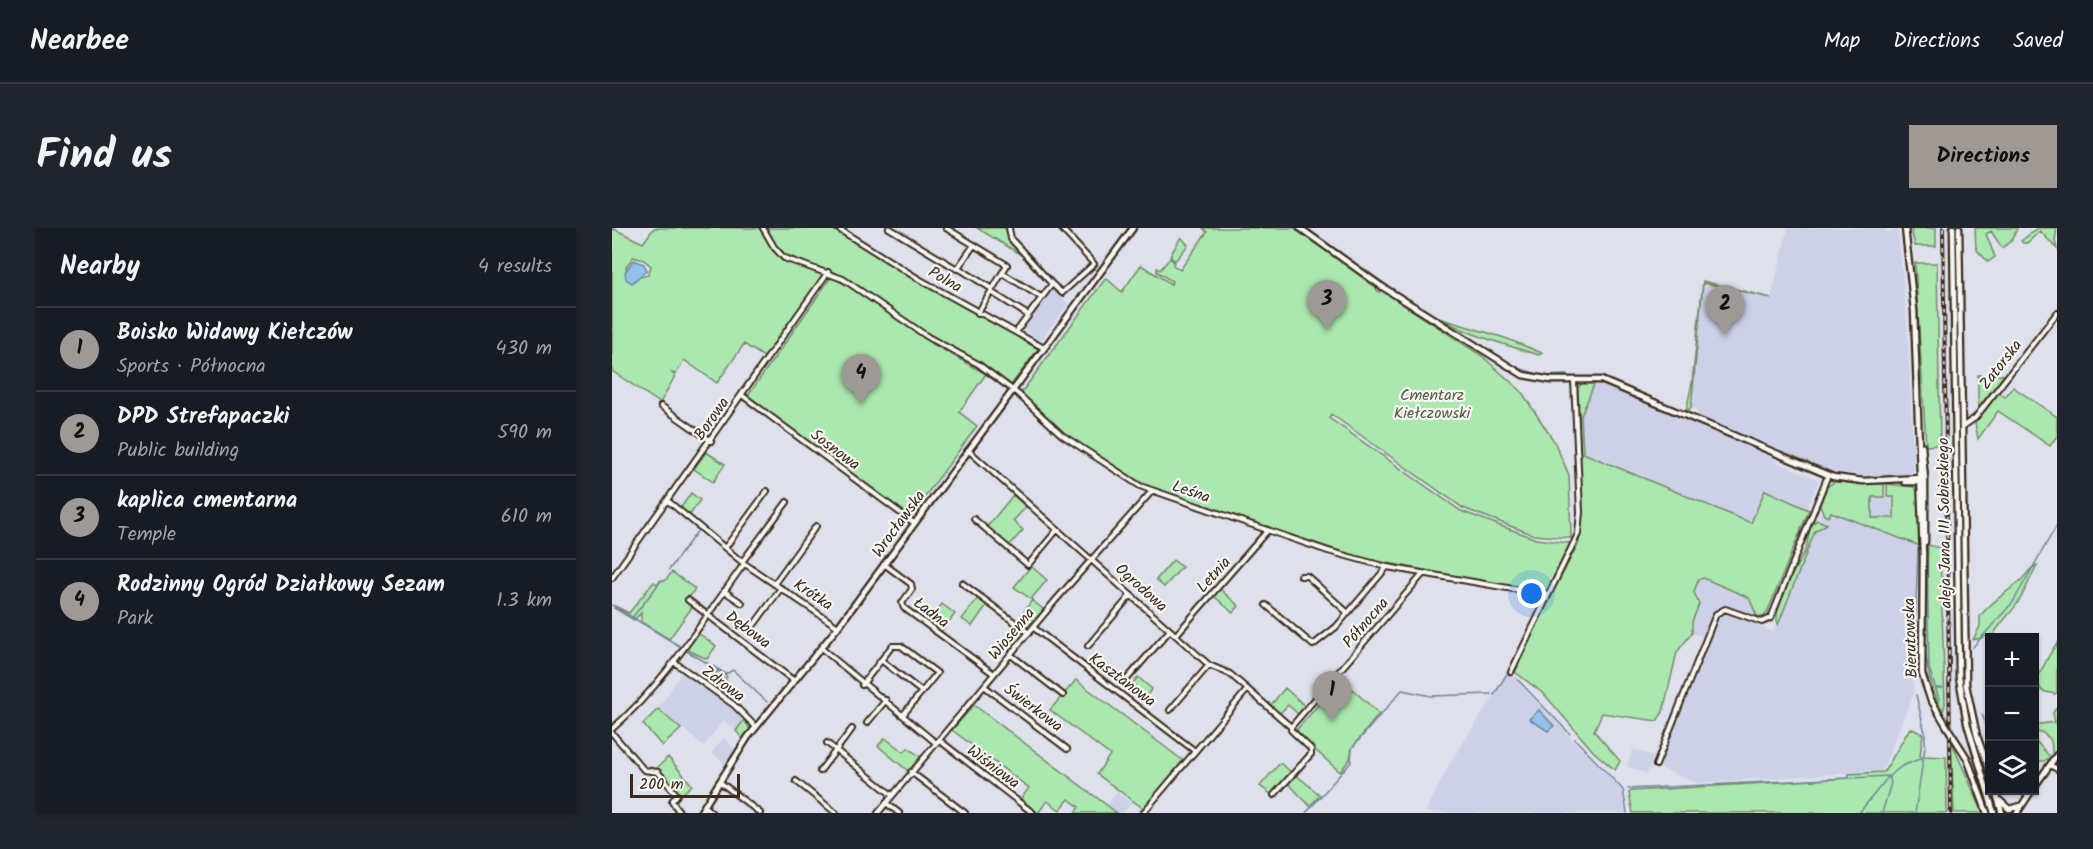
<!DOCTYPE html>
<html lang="en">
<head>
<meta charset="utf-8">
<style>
  body { margin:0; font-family:Kalam,sans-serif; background:#20242c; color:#f1f3f6 }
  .controls { position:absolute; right:18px; bottom:18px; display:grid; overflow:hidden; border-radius:0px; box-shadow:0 2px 4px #0004 }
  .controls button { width:54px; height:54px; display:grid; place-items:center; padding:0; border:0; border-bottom:2px solid #363941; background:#171b24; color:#f1f3f6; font:30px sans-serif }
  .scale { position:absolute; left:18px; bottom:15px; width:110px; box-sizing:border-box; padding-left:6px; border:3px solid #3b2a1e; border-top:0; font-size:16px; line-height:21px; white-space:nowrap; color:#3b2a1e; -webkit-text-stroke:4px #f6f6f2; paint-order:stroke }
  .you { position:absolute; left:920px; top:366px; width:21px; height:21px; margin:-15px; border:4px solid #fff; border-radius:50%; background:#1a73e8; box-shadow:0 0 0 9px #1a73e833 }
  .badge { display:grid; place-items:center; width:39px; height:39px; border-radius:50%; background:#9f9995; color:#111; font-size:20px; font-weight:700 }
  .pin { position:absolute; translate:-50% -50px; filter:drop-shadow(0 2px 3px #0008) }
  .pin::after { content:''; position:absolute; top:32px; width:21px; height:18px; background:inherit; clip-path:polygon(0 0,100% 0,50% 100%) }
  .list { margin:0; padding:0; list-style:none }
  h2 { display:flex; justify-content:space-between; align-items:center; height:78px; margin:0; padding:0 24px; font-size:26px }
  h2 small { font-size:20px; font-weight:400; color:#9ea1a6 }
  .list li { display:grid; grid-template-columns:39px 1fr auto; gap:18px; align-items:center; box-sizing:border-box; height:84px; padding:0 24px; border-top:2px solid #363941 }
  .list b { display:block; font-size:22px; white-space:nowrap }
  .list p { margin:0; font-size:20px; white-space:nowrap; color:#9ea1a6 }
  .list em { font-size:20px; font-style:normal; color:#9ea1a6 }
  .icon { flex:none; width:33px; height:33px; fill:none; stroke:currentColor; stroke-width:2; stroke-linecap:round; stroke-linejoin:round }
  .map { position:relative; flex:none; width:1445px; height:585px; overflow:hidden; border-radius:0px }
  header { display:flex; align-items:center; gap:36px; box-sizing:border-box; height:84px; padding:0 30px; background:#171b24; border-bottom:2px solid #363941 }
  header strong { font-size:28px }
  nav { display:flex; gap:33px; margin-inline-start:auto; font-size:21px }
  .intro { display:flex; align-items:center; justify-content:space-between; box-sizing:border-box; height:144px; padding:0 36px }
  h1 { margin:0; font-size:42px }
  .button { padding:15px 27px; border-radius:0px; background:#9f9995; color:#111; font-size:21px; font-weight:700 }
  main { display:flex; gap:36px; padding:0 36px }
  aside { flex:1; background:#171b24; border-radius:0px; box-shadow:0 2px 4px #0004 }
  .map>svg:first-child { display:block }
</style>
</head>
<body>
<header>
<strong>Nearbee</strong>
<nav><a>Map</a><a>Directions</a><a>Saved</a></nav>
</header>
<div class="intro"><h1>Find us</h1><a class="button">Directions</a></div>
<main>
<aside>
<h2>Nearby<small>4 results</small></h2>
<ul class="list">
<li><span class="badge">1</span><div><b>Boisko Widawy Kiełczów</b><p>Sports · Północna</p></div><em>430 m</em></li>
<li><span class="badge">2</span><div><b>DPD Strefapaczki</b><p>Public building</p></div><em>590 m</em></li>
<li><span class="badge">3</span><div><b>kaplica cmentarna</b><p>Temple</p></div><em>610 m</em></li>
<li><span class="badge">4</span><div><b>Rodzinny Ogród Działkowy Sezam</b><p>Park</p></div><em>1.3 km</em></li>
</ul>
</aside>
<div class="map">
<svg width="1445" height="585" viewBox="0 0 1445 585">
  <rect width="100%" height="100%" fill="#dee0ec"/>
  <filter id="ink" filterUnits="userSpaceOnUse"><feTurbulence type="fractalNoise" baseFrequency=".0167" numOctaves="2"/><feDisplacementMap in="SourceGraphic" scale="12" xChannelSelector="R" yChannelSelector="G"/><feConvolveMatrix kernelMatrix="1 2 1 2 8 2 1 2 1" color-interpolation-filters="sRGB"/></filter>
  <g filter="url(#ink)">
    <!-- built -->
    <path fill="#cdd1e8" d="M1176,0H1275L1273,4L1286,2L1295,94L1302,242L1291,248H1253L1217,243L1086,188L1084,181L1079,180L1091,55L1159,71Z
      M442,61L445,68L447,67L456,76L428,113L410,101Z
      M983,154L1164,231L1163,233L1207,252L1195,280L1153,262L1139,295L971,225L969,188Z
      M1260,269H1282V290H1260Z
      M1211,280L1305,317L1299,443L1302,464L1270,543L1085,555L1046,539L1096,415L1092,409L1080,405V394L1087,376L1082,364L1086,352L1091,350L1137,370L1145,388L1151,389L1148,398L1161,404Z
      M71,443L125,483L132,492L124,503L121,500L124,495L119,499L111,492L92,518L46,481Z
      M897,445L1010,563L1013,585H813L839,533Z
      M112,510L123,521L114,536L99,525Z
      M1021,521L1042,529L1035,546L1015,538Z
      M505,564L519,575L511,585H505L495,577Z"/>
    <!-- green -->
    <path fill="#abe8af" stroke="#738966" stroke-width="1.5" fill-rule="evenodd" d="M0,0L31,15L42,0H147L170,32L214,46L155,131L132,116L105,155L72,132L64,146L60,145L63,148L48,175L0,143ZM21,29L32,32L39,38L36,47L17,52L14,39Z
      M153,0H220L426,121L399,157L369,135L316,107L238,53L168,24Z
      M365,0H395L397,12L408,26Z
      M591,0H683L762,56L766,64L771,63L870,128L909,163L942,213L957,247L959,310L922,307L851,280L719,186L717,190L849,283L924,311L958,315L936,362H915L750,330L540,262L452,205L409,165L494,50L510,64L529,37L559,56L560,53L545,44V40L548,42L558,30L562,34L561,37L568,42L595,4Z
      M1299,0H1324V18H1303Z
      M1343,0L1351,441L1357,486L1377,560L1355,488L1349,448Z
      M1363,0H1404L1405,1L1399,13L1390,20L1379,3L1374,6L1383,29L1376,34L1364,21Z
      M1426,0H1445L1443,13L1445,21L1428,3L1415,15H1411L1409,13Z
      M569,9L576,17L563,33L558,28Z
      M1303,35H1325L1328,217L1314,218Z
      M219,49L242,61L321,116L374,146L347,184L365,198L298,289L135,169Z
      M1091,53L1159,70L1091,55L1079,180L1074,183L1080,155Z
      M830,91L893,110L930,125L927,127C895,117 859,108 830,91Z
      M1366,147H1392L1366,180Z
      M983,154L969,188L971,225L1139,295L1153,262L1197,282L1155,385L1151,389L1145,388L1137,370L1131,367L1091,350L1086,352L1082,364L1087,376L1080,394V405L1065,424L1051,484L1045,493L990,485L982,503L1008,533L1003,542L982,524L932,466L903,444L934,376L966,317L970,301L966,160L970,155Z
      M1401,159L1445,189V208L1438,218L1386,183L1366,211L1363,195L1387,165L1393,169Z
      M94,224L113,236L101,254L82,241Z
      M1222,254L1272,256V269H1260V290H1282V269H1275V256L1302,259L1306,264L1308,318L1219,284L1216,289L1212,287L1208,277L1215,259Z
      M79,265L88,272L78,287L68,281Z
      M401,267L414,279L401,293L411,302L397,318L375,299Z
      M1205,292L1215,296L1203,303L1166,397C1159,383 1185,337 1192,325C1198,315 1194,299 1205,292Z
      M1316,317L1328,320L1333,476L1331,483C1303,437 1315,370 1316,317Z
      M561,332L570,339L552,359L544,352Z
      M1425,337C1419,348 1414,361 1408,371C1401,384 1389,393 1382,406L1361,412L1368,398V388C1380,373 1394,365 1408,353C1415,347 1417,340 1425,337Z
      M419,338L435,352L419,371L402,359Z
      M60,344L83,361L74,373L81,378L57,411L29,394V385L22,392L2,380L3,378L17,385L40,356L42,354L45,356L49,352L53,353Z
      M608,361L627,378L621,385L601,367Z
      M366,370L375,377L360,398L350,391Z
      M420,372L432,382L414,400L405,393Z
      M330,376L343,386L329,404L316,395Z
      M86,405L104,418L95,431L74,421Z
      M1445,415V465L1443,466L1430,463L1423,452C1432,440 1436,427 1445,415Z
      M106,442L115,449L113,451L116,455L108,465L96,456Z
      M526,449L540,461L534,468L520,456Z
      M464,452L573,534L532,581L485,546L498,527L438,482Z
      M732,453L767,486L740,520L738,531L728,544L683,504L725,455Z
      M673,460L693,478L686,486L676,477L667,486L658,478Z
      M362,477L505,585H463L467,579L457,571L448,582L435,573L426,585L408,572L417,560L340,502Z
      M1445,479V523L1441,529C1437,514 1445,514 1429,504L1423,505L1422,497L1443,494L1441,485Z
      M46,481L69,501L50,518L31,496Z
      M132,492L138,501L131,511L124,503Z
      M1298,500L1311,506L1308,528L1334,529L1335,585H1021L1017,565L1019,563L1236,550L1237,546L1272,544Z
      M273,510L292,524L296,520L309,529L296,543L266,518Z
      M1423,512L1438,529L1432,533H1423Z
      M1339,513L1371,585H1342Z
      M56,529L80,557L68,568L44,541Z
      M668,535L679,544L659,566L648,558Z
      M683,546L708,567L698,578L676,555Z"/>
    <!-- water -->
    <path fill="#94c0ed" stroke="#70849a" stroke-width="1.5" d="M22,32L32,36L35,42L20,55L14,51L13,44Z
      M927,482L942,498L936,503L917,491Z"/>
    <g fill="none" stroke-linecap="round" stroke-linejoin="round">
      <!-- stream -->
      <path stroke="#70849a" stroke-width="1.5" d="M694,0L762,49L892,132
        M901,138L931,148L955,147
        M1315,320L1317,440L1327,471
        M57,342L86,302
        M0,377L69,419
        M20,390L49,353
        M1361,419L1401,374L1445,297
        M73,422L114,446L121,442L155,474
        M904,450L958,506
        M1301,451L1306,320
        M1324,460H1332
        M882,467L896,444
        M1304,467L1313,505V517
        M1370,486L1378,509
        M963,511L1011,562L1015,585
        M1016,561L1277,548
        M694,585L739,534L740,520L790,462L819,468L879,466
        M1247,585L1276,549
        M1270,585L1279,555L1277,548L1290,538L1310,530
        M1303,585L1313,519"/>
      <!-- street casing -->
      <g stroke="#3b2a1e" stroke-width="8">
        <path id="street" d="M151,0L162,19L172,30L231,51L316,109L366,136L406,166L450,207L528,258L716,323L775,339L936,367
          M225,0L305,50L432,120
          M277,0L345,41L362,17
          M334,0L395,37L366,85
          M397,0L399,11L440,56
          M348,41L380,61
          M390,45L429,69
          M379,64L416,87
          M404,104L440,56L450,65L482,36L449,0
          M131,168L302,295
          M49,178L99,213
          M1350,199L1363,190L1445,85
          M356,222L597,437L618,446L679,499V502L699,521V526L662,567
          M56,273L130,334L226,399
          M362,291L416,337L445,302
          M113,320L155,263
          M130,334L175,274
          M272,336L299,356L300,361L290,375L292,380L382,446
          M689,348H695L736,385
          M0,350L216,44
          M350,355L417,405
          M162,356L204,298
          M112,363L130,375
          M76,372L181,452
          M654,377L701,417L724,399L775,339
          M422,400L583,523
          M139,401L169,360
          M564,407L656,302
          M476,418L519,367
          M209,420L324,515
          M399,427L451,467
          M269,432L310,464
          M62,434L122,477L144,499
          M899,444L966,306L968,284L962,152
          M515,451L558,402
          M250,457L280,418H289L325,445L291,487
          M372,458L455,521
          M558,482L597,437
          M255,495L274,472
          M679,499L811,346
          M0,501C53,455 91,392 132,336
          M0,505L32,542L46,544L65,567L60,573L68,585
          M327,512L421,585
          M215,515L280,567
          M1044,537L1104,386L1113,381L1150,394L1159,390L1216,247
          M1438,537L1445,541
          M208,543L240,501
          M299,544L353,585
          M184,553L224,585
          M108,554L148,585
          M274,575L287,585
          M93,579L100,585
          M266,585L443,373L540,263
          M531,585L635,462"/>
      </g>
      <!-- secondary casing -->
      <g stroke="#3b2a1e" stroke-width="9">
        <path id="secondary" d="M688,0L769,58L911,147L939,152H989L1221,249L1251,253L1309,250L1313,252
          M1293,0L1302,82L1311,327
          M1341,0L1347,449L1355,495L1382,585
          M1347,0L1354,457L1365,508L1378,544
          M1310,218L1313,252V314
          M1293,254H1311
          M1311,325L1310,446L1318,470L1334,497
          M1339,505L1355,530L1375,585
          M1422,559L1445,527
          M1383,562L1390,585
          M1386,571L1397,581L1409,578
          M88,585L136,509L226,399L521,0
          M1405,585L1420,562"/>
      </g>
      <!-- street -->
      <use href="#street" stroke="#f6f6f2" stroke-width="4"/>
      <!-- secondary -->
      <use href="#secondary" stroke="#f6f6f2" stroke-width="4.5"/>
      <!-- rail casing -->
      <g stroke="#3b2a1e" stroke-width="4">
        <path id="rail" d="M1331,0L1339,585"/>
      </g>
      <!-- rail -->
      <use href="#rail" stroke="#f6f6f2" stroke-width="1.5" stroke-dasharray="4.5" stroke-linecap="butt"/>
      <!-- secondary-bridge casing -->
      <g stroke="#3b2a1e" stroke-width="9" stroke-linecap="butt">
        <path id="secondary-bridge" d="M1334,497L1339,505"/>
      </g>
      <!-- secondary-bridge -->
      <use href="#secondary-bridge" stroke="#f6f6f2" stroke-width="4.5"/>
    </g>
  </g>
  <g text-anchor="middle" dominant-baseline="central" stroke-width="4.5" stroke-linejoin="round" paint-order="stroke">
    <!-- street labels -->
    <g font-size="16" fill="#3b2a1e" stroke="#f6f6f2">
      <text transform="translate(333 52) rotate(30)">Polna</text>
      <text transform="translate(1389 137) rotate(-52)">Zatorska</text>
      <text transform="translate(100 191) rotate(-55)">Borowa</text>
      <text transform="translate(223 222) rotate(37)">Sosnowa</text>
      <text transform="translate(579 264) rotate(19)">Leśna</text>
      <text transform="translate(1333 295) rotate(-91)">aleja Jana III Sobieskiego</text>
      <text transform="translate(287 296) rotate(-54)">Wrocławska</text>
      <text transform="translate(602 347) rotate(-48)">Letnia</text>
      <text transform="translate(529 360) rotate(42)">Ogrodowa</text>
      <text transform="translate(201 367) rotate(34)">Krótka</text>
      <text transform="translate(319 385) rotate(37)">Ładna</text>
      <text transform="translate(754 395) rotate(-49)">Północna</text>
      <text transform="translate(136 402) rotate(37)">Dębowa</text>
      <text transform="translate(400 406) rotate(-50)">Wiosenna</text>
      <text transform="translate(1299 410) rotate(-92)">Bierutowska</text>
      <text transform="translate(510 452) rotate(37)">Kasztanowa</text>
      <text transform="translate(111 456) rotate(37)">Zdrowa</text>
      <text transform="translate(421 480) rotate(37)">Świerkowa</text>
      <text transform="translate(381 539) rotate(37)">Wiśniowa</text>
    </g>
    <!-- park labels -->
    <g font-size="16" fill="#575a42" stroke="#f6f6f2">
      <text x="820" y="167">Cmentarz<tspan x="820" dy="18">Kiełczowski</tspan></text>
    </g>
  </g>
</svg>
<div class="controls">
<button>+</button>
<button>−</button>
<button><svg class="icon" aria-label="layers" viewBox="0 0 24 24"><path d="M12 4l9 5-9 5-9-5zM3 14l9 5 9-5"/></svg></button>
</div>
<div class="scale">200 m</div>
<div class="you"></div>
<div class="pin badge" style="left:720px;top:493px">1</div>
<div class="pin badge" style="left:1113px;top:107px">2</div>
<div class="pin badge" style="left:715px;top:102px">3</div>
<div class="pin badge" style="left:249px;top:176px">4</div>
</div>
</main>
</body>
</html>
